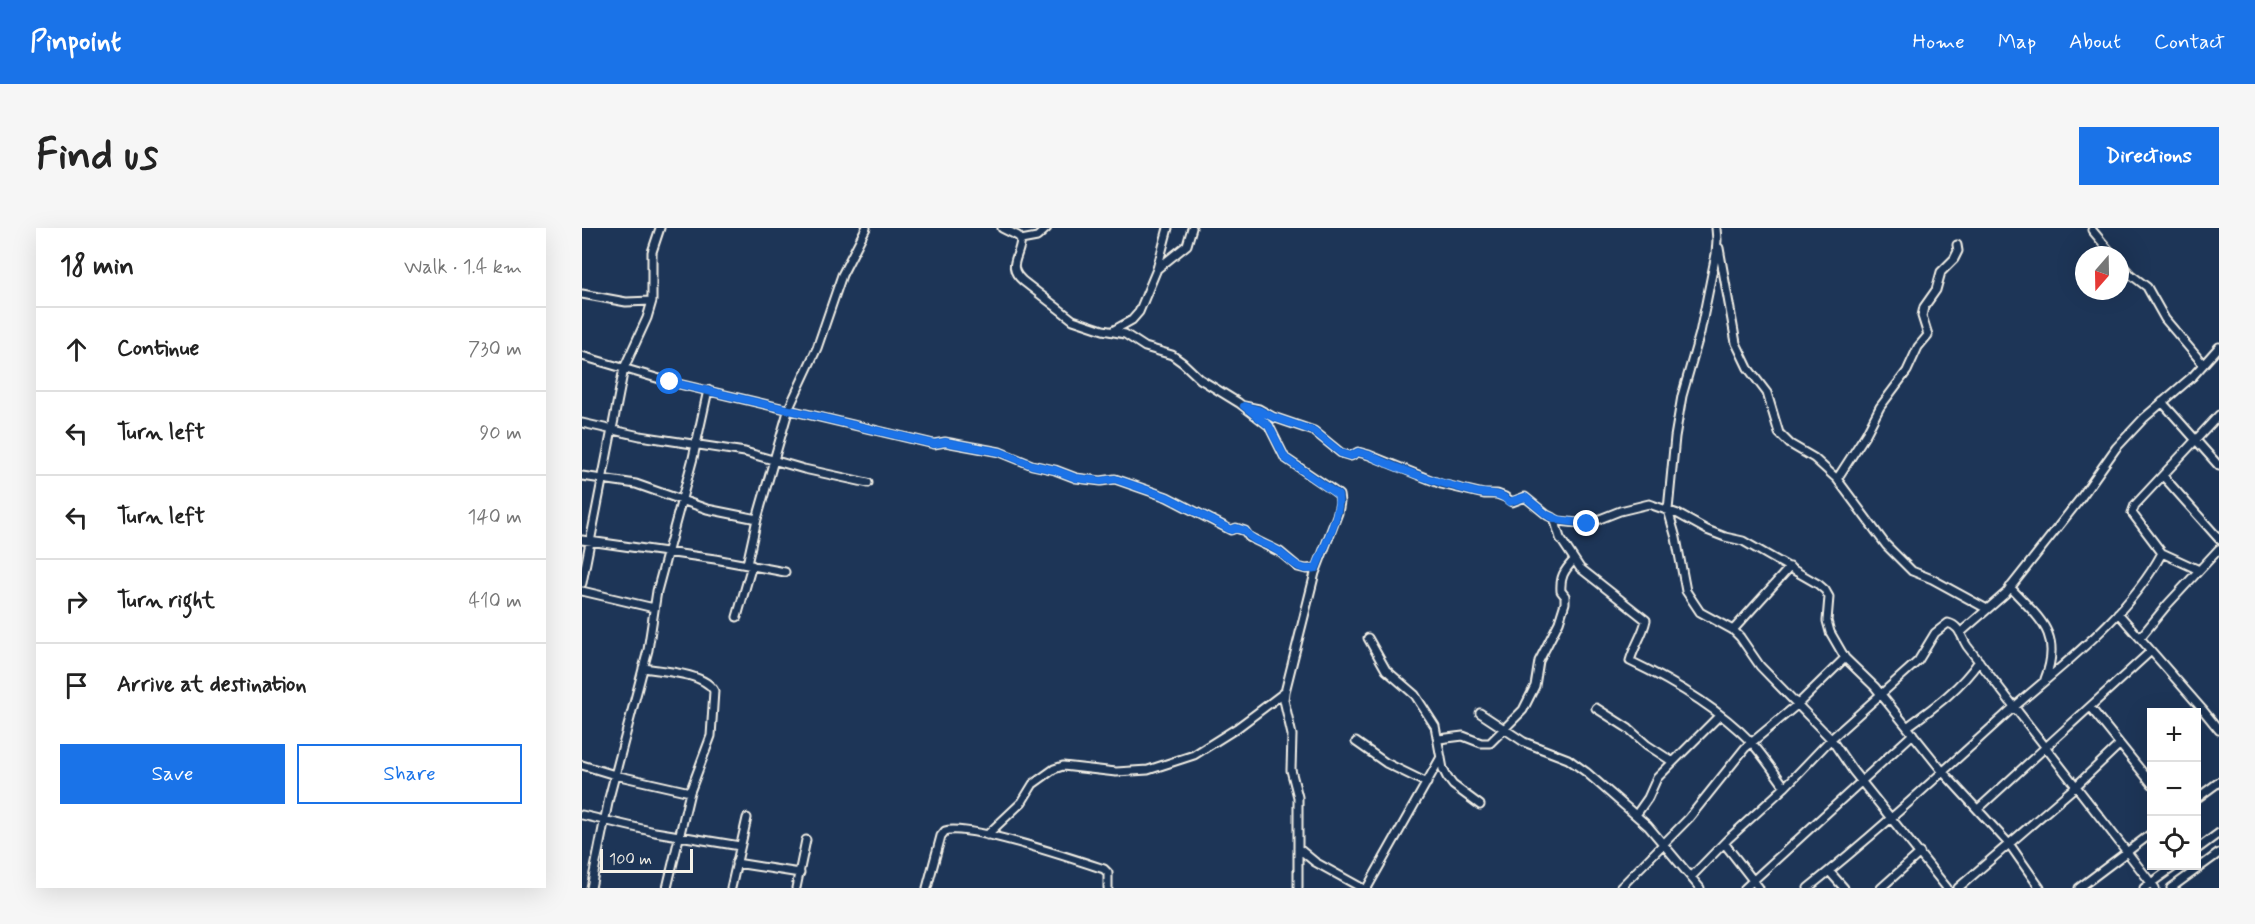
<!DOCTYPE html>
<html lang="en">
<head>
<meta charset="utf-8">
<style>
  body { margin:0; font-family:Mynerve,sans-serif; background:#f6f6f6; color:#222 }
  .controls { position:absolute; right:18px; bottom:18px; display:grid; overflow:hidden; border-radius:0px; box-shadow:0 6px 24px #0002 }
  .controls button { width:54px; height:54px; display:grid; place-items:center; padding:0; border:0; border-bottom:2px solid #e0e0e0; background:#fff; color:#222; font:30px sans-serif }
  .compass { position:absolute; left:1493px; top:18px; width:54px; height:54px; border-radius:50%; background:#fff; box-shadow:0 6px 24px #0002; rotate:200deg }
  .scale { position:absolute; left:18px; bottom:15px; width:93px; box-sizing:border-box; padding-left:6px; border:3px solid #f4f1e8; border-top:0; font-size:16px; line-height:21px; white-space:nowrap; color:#f4f1e8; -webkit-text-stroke:4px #1d3557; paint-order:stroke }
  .stop { position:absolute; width:18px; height:18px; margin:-14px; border:4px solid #1a73e8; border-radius:50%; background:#fff }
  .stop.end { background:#1a73e8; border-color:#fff; box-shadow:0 2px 6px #0008 }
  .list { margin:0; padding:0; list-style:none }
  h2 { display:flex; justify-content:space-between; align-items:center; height:78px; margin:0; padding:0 24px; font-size:26px }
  h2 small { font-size:20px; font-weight:400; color:#767676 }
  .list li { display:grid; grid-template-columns:39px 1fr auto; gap:18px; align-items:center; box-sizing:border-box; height:84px; padding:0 24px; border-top:2px solid #e0e0e0 }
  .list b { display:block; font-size:22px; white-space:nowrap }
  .list em { font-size:20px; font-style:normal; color:#767676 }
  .actions { display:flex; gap:12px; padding:18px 24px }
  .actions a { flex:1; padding:14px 0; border:2px solid #1a73e8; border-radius:0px; text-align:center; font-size:21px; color:#1a73e8 }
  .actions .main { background:#1a73e8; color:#fff }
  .icon { flex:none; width:33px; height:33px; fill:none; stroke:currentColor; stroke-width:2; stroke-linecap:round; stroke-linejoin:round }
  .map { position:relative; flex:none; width:1637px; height:660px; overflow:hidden; border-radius:0px }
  header { display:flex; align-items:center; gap:36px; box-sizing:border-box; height:84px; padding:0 30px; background:#1a73e8; color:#fff }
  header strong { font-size:28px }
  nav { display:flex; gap:33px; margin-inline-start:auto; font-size:21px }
  .intro { display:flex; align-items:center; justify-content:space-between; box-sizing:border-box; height:144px; padding:0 36px }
  h1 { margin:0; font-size:42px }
  .button { padding:15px 27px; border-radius:0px; background:#1a73e8; color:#fff; font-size:21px; font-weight:700 }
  main { display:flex; gap:36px; padding:0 36px }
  aside { flex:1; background:#fff; border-radius:0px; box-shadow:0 6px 24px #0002 }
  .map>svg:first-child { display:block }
</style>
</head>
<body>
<header>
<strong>Pinpoint</strong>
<nav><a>Home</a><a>Map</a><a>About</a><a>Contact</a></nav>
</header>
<div class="intro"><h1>Find us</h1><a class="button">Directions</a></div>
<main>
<aside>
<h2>18 min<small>Walk · 1.4 km</small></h2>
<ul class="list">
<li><svg class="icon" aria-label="ahead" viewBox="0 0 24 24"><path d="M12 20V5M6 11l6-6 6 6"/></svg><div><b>Continue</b></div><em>730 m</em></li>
<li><svg class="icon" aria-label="left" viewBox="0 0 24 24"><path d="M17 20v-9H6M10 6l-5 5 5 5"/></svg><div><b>Turn left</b></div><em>90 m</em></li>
<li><svg class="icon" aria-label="left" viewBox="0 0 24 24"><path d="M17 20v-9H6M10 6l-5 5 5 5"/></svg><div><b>Turn left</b></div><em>140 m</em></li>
<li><svg class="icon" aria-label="right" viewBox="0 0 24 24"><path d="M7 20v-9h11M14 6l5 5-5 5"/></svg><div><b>Turn right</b></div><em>410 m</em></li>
<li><svg class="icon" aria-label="arrive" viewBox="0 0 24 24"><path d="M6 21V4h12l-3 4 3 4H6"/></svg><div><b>Arrive at destination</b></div></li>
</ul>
<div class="actions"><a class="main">Save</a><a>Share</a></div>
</aside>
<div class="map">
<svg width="1637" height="660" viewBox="0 0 1637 660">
  <rect width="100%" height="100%" fill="#1d3557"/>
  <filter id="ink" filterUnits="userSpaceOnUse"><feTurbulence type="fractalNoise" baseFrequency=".0167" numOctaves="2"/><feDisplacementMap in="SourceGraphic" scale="12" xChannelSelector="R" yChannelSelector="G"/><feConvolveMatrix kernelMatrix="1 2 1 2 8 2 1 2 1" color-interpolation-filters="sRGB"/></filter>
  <g filter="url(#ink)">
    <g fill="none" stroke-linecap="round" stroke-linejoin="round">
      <!-- street casing -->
      <g stroke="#f4f1e8" stroke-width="11">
        <path id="street" d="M1134,0L1135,12L1134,26L1118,105L1100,168L1093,209L1086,282L1094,310L1104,363L1118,384L1151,402L1158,409L1178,438L1249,511L1271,543L1365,660
          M1510,2L1531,27
          M439,12L455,9L465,0
          M1137,20L1154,115L1166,140L1185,165L1197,205L1208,216L1232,230L1255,251L1304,317L1330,343L1350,351L1405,381
          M1538,35L1548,46L1565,59L1583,91L1621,136
          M575,41L605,17L610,0
          M0,66L44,74L70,73
          M532,102L550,92L557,84L575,41L586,0
          M0,128L88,154L352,216L363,214L418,224L450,237L473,242L494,250L519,253L533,251L585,269L649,302L654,300L663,303L667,309L698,324L716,339L724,341L734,340
          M1580,174L1637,238
          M662,178L677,181L691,189L732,203L759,225L769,228L776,224L787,227L859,256L902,266H915L923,269L930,274L943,269L965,287L977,293L1005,296L1038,283L1067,276L1096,286L1125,302L1143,309L1161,313L1236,356L1243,362L1247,369L1245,393L1248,404L1263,430L1293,459L1361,544L1428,617L1458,660
          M0,195L58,208L163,224L222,241L286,255
          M0,248L54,256L125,281L175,291
          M1581,248L1637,311
          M1255,251L1284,206L1298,179L1325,143L1336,119L1346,107L1340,88L1342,79L1354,62L1359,44L1372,31L1376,23L1375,17
          M972,290L978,310L998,340L1064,392C1061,407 1052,418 1048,433C1092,454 1135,479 1169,514C1181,527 1192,544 1203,559
          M0,312L133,331L203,344
          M165,336L175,291L207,180L235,120L260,47L284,0
          M1617,342L1580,325L1550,285L1553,277L1637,187
          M0,355L42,140L65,90L70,73V24L78,0
          M1428,359C1457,391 1481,405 1463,451
          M0,363L72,380
          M1536,385L1620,481L1637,502
          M155,389L170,337
          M1151,402L1208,339
          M1378,405L1424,365L1498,271L1534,220L1562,190L1611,148L1637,119
          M786,410L804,442L833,467L853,498L861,541L865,549L871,557L898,577
          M1558,410L1585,377L1637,321
          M61,440C80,443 123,445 132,463L129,508L108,564L85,660
          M703,464L702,472L710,507L709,542L716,569V660
          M1508,479L1570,556
          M1014,480L1047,501L1065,517L1091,534
          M898,485L942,514L986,531L1004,544L1066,598L1118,660
          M1325,499C1351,480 1379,460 1397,433
          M857,511L881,508L899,515H908L941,482L953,458L957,433L977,394L983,375V368L979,363C978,349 982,343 991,333
          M774,514L804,535L845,555
          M0,537L33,547L108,564
          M1614,571L1637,554
          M1396,581L1569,423
          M0,587L73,604L158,618
          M1054,587L1066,570L1075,550L1138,487
          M405,607L440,574L451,556L472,541L481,538L534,544L566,542L612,527L655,500L703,464L733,345L756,285L758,274L757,267L752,263L703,230L687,198L657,175L618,151L601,135L590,127L563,119L543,106L521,102L491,92L441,53C424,38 437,31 439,12L436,8L420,0
          M1142,615L1177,660
          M716,620L733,634L780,660
          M1614,622L1637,605
          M154,635L218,645
          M1247,643L1262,660
          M1109,649L1146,611L1203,559L1249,511L1336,433L1353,405L1366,395C1378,398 1379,409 1385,418L1573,660
          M9,660L27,570L66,422L75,363L111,230L126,162
          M149,660L165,590
          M214,660L224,612
          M345,660L359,608L363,603C385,595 495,632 522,641L526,645V660
          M785,660L859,529
          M1038,660L1107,590L1163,520L1216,476L1263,430
          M1163,660L1331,506
          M1226,660C1294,606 1357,547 1422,488C1478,438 1544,392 1580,325
          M1299,660L1338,625
          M1376,660L1493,559L1537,517
          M1497,660L1570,605
          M1562,660L1593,638
          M1589,660L1637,625"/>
      </g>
      <!-- street -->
      <use href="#street" stroke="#1d3557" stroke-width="7"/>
    </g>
  </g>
  <g fill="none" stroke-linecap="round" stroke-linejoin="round" filter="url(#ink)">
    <!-- route -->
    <path stroke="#1a73e8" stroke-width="8" d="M88,154L352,216L363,214L418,224L450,237L473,242L494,250L519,253L533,251L585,269L649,302L654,300L663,303C671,315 685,315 696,323C703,328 712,337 720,340C725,342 729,341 734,340C741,321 760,285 756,267L703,230L687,198L662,178L677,182L691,189L732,203L759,225L769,228L776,224L787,227C821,244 857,255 893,264C905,267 919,263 927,274L943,269L965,287L977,292L1005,296"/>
  </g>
</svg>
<div class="controls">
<button>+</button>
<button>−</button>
<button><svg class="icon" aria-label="locate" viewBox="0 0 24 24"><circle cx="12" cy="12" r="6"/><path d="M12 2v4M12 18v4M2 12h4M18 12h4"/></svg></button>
</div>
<svg class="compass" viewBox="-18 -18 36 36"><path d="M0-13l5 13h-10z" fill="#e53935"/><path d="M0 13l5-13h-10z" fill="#767676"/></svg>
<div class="scale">100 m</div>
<div class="stop" style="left:88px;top:154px"></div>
<div class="stop end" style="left:1005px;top:296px"></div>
</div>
</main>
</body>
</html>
